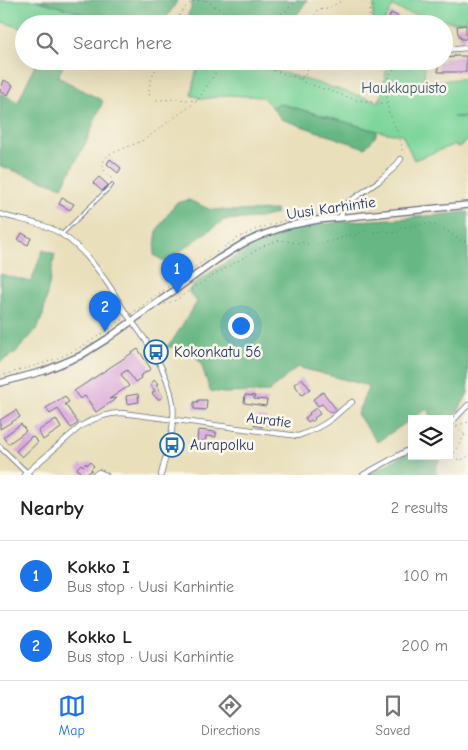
<!DOCTYPE html>
<html lang="en">
<head>
<meta charset="utf-8">
<style>
  body { margin:0; font-family:"Comic Neue",sans-serif; background:#f6f6f6; color:#202124 }
  .controls { position:absolute; right:15px; bottom:15px; display:grid; overflow:hidden; border-radius:0px; box-shadow:0 5px 20px #0002 }
  .controls button { width:45px; height:45px; display:grid; place-items:center; padding:0; border:0; border-bottom:1px solid #e0e0e0; background:#fff; color:#202124; font:25px sans-serif }
  .you { position:absolute; left:240px; top:325px; width:18px; height:18px; margin:-12px; border:4px solid #fff; border-radius:50%; background:#1a73e8; box-shadow:0 0 0 8px #1a73e833 }
  .badge { display:grid; place-items:center; width:32px; height:32px; border-radius:50%; background:#1a73e8; color:#fff; font-size:16px; font-weight:700 }
  .pin { position:absolute; translate:-50% -41px; filter:drop-shadow(0 1px 2px #0008) }
  .pin::after { content:''; position:absolute; top:26px; width:18px; height:15px; background:inherit; clip-path:polygon(0 0,100% 0,50% 100%) }
  .list { margin:0; padding:0; list-style:none }
  h2 { display:flex; justify-content:space-between; align-items:center; height:65px; margin:0; padding:0 20px; font-size:21px }
  h2 small { font-size:16px; font-weight:400; color:#757577 }
  .list li { display:grid; grid-template-columns:32px 1fr auto; gap:15px; align-items:center; box-sizing:border-box; height:70px; padding:0 20px; border-top:1px solid #e0e0e0 }
  .list b { display:block; font-size:19px; white-space:nowrap }
  .list p { margin:0; font-size:16px; white-space:nowrap; color:#757577 }
  .list em { font-size:16px; font-style:normal; color:#757577 }
  .icon { flex:none; width:28px; height:28px; fill:none; stroke:currentColor; stroke-width:2; stroke-linecap:round; stroke-linejoin:round }
  .map { position:relative; flex:none; width:468px; height:475px; overflow:hidden }
  .search { position:absolute; background:#fff; box-shadow:0 5px 20px #0002; left:15px; right:15px; top:15px; height:55px; display:flex; align-items:center; gap:12px; box-sizing:border-box; padding:0 18px; border-radius:28px; color:#757577; font-size:19px }
  .sheet { height:205px; background:#fff }
  nav { display:flex; justify-content:space-around; align-items:center; box-sizing:border-box; height:70px; border-top:1px solid #e0e0e0; background:#fff; font-size:14px; color:#757577 }
  nav a { display:grid; justify-items:center; gap:2px }
  nav .on { color:#1a73e8 }
  .map>svg:first-child { display:block }
</style>
</head>
<body>
<div class="map">
<svg width="468" height="475" viewBox="0 0 468 475">
  <rect width="100%" height="100%" fill="#fbf7ec"/>
  <filter id="ink" filterUnits="userSpaceOnUse"><feTurbulence type="fractalNoise" baseFrequency=".02" numOctaves="2"/><feDisplacementMap in="SourceGraphic" scale="10" xChannelSelector="R" yChannelSelector="G"/><feConvolveMatrix kernelMatrix="1 2 1 2 8 2 1 2 1" color-interpolation-filters="sRGB"/></filter>
  <filter id="wash" filterUnits="userSpaceOnUse"><feTurbulence type="fractalNoise" baseFrequency=".0096" numOctaves="4" result="noise"/><feDisplacementMap in="SourceGraphic" scale="20" xChannelSelector="R" yChannelSelector="G"/><feGaussianBlur stdDeviation="1.12" result="paint"/><feColorMatrix in="noise" values="0 0 0 0 0 0 0 0 0 0 0 0 0 0 0 0 0 1.4 0 .05"/><feComposite in="paint" operator="in"/></filter>
  <g filter="url(#wash)">
    <rect width="100%" height="100%" fill="#e9dfbb"/>
    <!-- green -->
    <path fill="#7ed69b" stroke="#4c827c" d="M0,0H36L119,24H24V29L0,21Z
      M375,0H468V20L453,22L404,12L393,6L383,24H376L373,21V12Z
      M193,61H245L380,102L388,61H425L424,82L468,78V116L453,117L468,118V141L464,142L460,147L453,145L414,160L402,134H393L377,131L278,103L273,108L262,97L229,95L203,99L191,95L197,68Z"/>
    <!-- forest -->
    <path fill="#66b783" stroke="#407370" d="M36,0H178L163,23L119,24Z
      M192,0H307L291,24H183L191,9Z
      M37,61H65L58,77L103,101L86,142L62,187L0,166V93L18,102Z
      M278,103L377,131L375,137L365,148L281,119L273,108Z
      M189,200L209,209L234,211L276,210L277,214L259,218L224,220L165,262L154,255L157,230L176,203Z
      M468,212V393L456,415L449,420V419H433L427,409L377,442L357,414L369,386L297,367L269,392L224,393L210,391L201,363L189,348L165,347L171,343L197,302L188,291L196,282L263,239L287,230L318,225L341,222L406,218Z
      M43,250L55,254L43,315L37,329L16,352L0,362V274L31,282Z
      M412,450V456H441L435,470L437,475H368Z"/>
    <g id="blocks">
      <!-- building -->
      <path fill="#d8a2da" d="M391,13L399,17L395,24H386Z
        M466,25V39H461V37L459,38V34H458L457,26Z
        M454,56H466V72H438V61H444V58L454,57Z
        M4,80L13,85L8,95L0,92Z
        M110,159L121,168L118,173L107,164Z
        M99,177L108,185L102,191L93,183Z
        M62,198L74,204L70,210L59,204Z
        M22,233L31,238L28,245L18,240Z
        M138,349L151,369L140,376L141,378L135,382L127,370L121,374L129,386L109,399L117,398L96,412L85,396L80,399L74,391Z
        M302,378L310,389L302,395L294,384Z
        M155,380L158,384L156,385L163,397L160,399H157L152,393L155,391L150,384Z
        M323,392L336,409L330,413L322,404L318,406L313,399Z
        M138,394L139,402L127,404L126,396Z
        M245,395L255,396L254,399L267,400L266,406L244,403Z
        M65,396L69,402L65,404L78,423L71,428L58,409L50,414L46,408Z
        M198,400H207L206,410L194,409V402H198Z
        M316,408L320,414L314,418L315,419L312,422L311,420L308,422L305,418L310,414L309,413Z
        M16,410L20,417L0,429V420Z
        M255,417L267,418L265,425H263L262,427L254,425Z
        M56,419L61,428L43,440L38,431Z
        M21,424L26,431L8,444L3,437Z
        M198,430L216,432V437L206,436L205,441H197Z
        M32,436L38,442L22,457L16,451Z
        M90,462L94,466L91,469L92,470L85,475H82L77,468L81,464L83,466L86,463L87,465Z"/>
    </g>
  </g>
  <g filter="url(#ink)">
    <use href="#blocks" fill-opacity="0" stroke="#636d7f" stroke-width="1"/>
    <g fill="none" stroke-linecap="round" stroke-linejoin="round">
      <!-- service casing -->
      <g stroke="#636d7f" stroke-width="4.5">
        <path id="service" d="M62,234L112,185"/>
      </g>
      <!-- minor casing -->
      <g stroke="#636d7f" stroke-width="6">
        <path id="minor" d="M444,50L468,48
          M0,214C20,221 43,222 61,234C82,247 99,270 112,290C117,299 122,308 128,316C148,342 168,370 173,404C176,427 166,453 161,475
          M341,218L342,210L346,204L379,181L394,168L401,159
          M449,425L468,405
          M0,447L29,475
          M24,475L81,426C94,418 107,413 122,413L298,436C309,432 321,427 330,420C338,414 344,407 352,402
          M94,475L99,472L106,475
          M363,475L412,448"/>
      </g>
      <!-- tertiary casing -->
      <g stroke="#636d7f" stroke-width="8">
        <path id="tertiary" d="M0,383L44,371L80,356L107,339L218,259L244,243L262,235L287,226L317,220L468,205"/>
      </g>
      <!-- path -->
      <path stroke="#636d7f" stroke-width="1" stroke-dasharray="1 4" stroke-linecap="butt" d="M206,0L239,24
        M360,0L369,2
        M370,0C369,8 368,17 372,24
        M174,24C179,16 185,5 194,1C197,0 202,1 206,1
        M264,24L287,10L298,0
        M313,24L311,22L317,10L327,9L343,0
        M159,61C155,73 146,85 150,97L157,100L177,99L197,101
        M245,61L300,79L306,74L310,61
        M400,61L388,77L387,86V101L389,112L399,136L402,146V154
        M300,79L303,82L357,100L387,104
        M112,183V179L103,169L104,160L108,155L144,140L197,101L219,68L229,61
        M165,304L176,300L190,290L241,259L267,244L281,240L296,243L301,242L314,246L339,239L346,235H354L367,230L376,232L386,230L389,232L397,233L401,228L428,223L444,229L463,242L468,240
        M131,314L206,259L236,239L255,230L285,220L338,210
        M0,376C22,369 46,364 67,354C87,345 105,331 124,319
        M452,427L468,422
        M456,427L465,435L468,436
        M465,435L454,453L453,457C459,461 463,460 468,456"/>
      <!-- service -->
      <use href="#service" stroke="#fff" stroke-width="2.5"/>
      <!-- minor -->
      <use href="#minor" stroke="#fff" stroke-width="4.5"/>
      <!-- tertiary -->
      <use href="#tertiary" stroke="#fff" stroke-width="5.5"/>
    </g>
  </g>
  <!-- icons -->
  <defs>
    <g id="bus-ring" transform="scale(1.25)"><circle r="9.5" fill="#fbf7ec" stroke="#1f6fb2" stroke-width="1.5"/><path d="M-5-6H5V4H4V6H2V4H-2V6H-4V4H-5ZM-3.5-4V0h7V-4ZM-3.5 1.2v1.5H-2V1.2ZM2 1.2v1.5H3.5V1.2Z" fill="#1f6fb2"/></g>
  </defs>
  <g fill-rule="evenodd">
    <use href="#bus-ring" x="156" y="352"/>
    <use href="#bus-ring" x="172" y="445"/>
  </g>
  <g text-anchor="middle" dominant-baseline="central" stroke-width="5" stroke-linejoin="round" paint-order="stroke">
    <!-- park labels -->
    <g font-size="15" fill="#34596d" stroke="#fbf7ec">
      <text x="404" y="88">Haukkapuisto</text>
    </g>
    <!-- street labels -->
    <g font-size="15" fill="#1b2f5e" stroke="#fbf7ec">
      <text transform="translate(331 208) rotate(-8)">Uusi Karhintie</text>
      <text transform="translate(269 420) rotate(7)">Auratie</text>
    </g>
    <!-- poi labels -->
    <g font-size="15" fill="#1b2f5e" stroke="#fbf7ec" text-anchor="start">
      <text x="174" y="352">Kokonkatu 56</text>
      <text x="190" y="445">Aurapolku</text>
    </g>
  </g>
</svg>
<div class="controls">
<button><svg class="icon" aria-label="layers" viewBox="0 0 24 24"><path d="M12 4l9 5-9 5-9-5zM3 14l9 5 9-5"/></svg></button>
</div>
<div class="you"></div>
<div class="pin badge" style="left:177px;top:294px">1</div>
<div class="pin badge" style="left:105px;top:332px">2</div>
<div class="search"><svg class="icon" aria-label="search" viewBox="0 0 24 24"><circle cx="10" cy="10" r="6"/><path d="M15 15l6 6"/></svg>Search here</div>
</div>
<section class="sheet">
<h2>Nearby<small>2 results</small></h2>
<ul class="list">
<li><span class="badge">1</span><div><b>Kokko I</b><p>Bus stop · Uusi Karhintie</p></div><em>100 m</em></li>
<li><span class="badge">2</span><div><b>Kokko L</b><p>Bus stop · Uusi Karhintie</p></div><em>200 m</em></li>
</ul>
</section>
<nav>
<a class="on"><svg class="icon" aria-label="map" viewBox="0 0 24 24"><path d="M3 6l6-2 6 2 6-2v14l-6 2-6-2-6 2zM9 4v14M15 6v14"/></svg>Map</a>
<a><svg class="icon" aria-label="directions" viewBox="0 0 24 24"><path d="M12 3l9 9-9 9-9-9zM9 14v-3h6M13 9l2 2-2 2"/></svg>Directions</a>
<a><svg class="icon" aria-label="saved" viewBox="0 0 24 24"><path d="M7 4h10v16l-5-4-5 4z"/></svg>Saved</a>
</nav>
</body>
</html>
